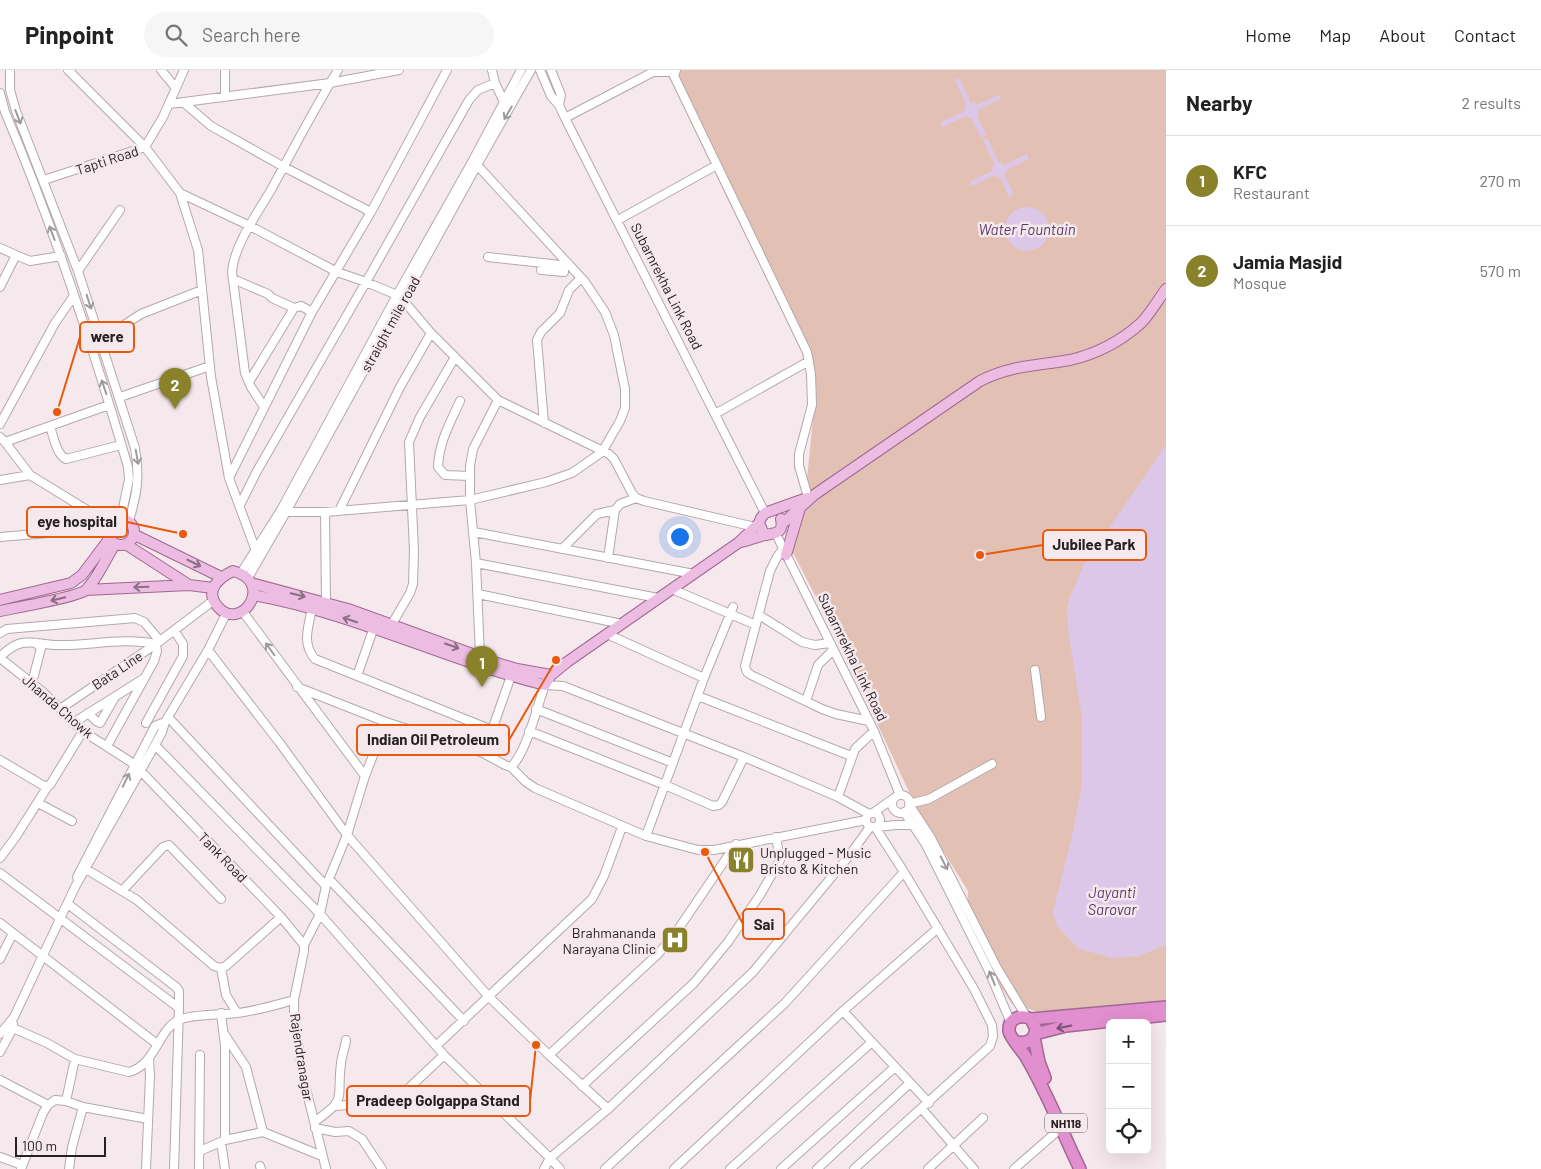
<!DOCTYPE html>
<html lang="en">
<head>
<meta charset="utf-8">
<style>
  body { margin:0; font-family:Barlow,sans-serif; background:#f6f6f6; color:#222 }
  .controls { position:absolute; right:15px; bottom:15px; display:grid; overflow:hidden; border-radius:8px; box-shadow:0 5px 20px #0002 }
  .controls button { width:45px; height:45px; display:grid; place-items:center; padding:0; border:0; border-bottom:1px solid #e0e0e0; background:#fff; color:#222; font:25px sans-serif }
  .scale { position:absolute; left:15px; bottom:12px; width:91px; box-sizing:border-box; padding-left:5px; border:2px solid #262123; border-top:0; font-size:14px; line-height:18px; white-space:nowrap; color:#262123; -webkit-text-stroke:4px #f6e9ed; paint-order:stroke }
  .you { position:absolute; left:679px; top:466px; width:18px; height:18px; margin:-12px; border:4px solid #fff; border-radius:50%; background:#1a73e8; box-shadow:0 0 0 8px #1a73e833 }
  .badge { display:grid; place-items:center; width:32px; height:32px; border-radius:50%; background:#8a822a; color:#fff; font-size:16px; font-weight:700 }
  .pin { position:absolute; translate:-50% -41px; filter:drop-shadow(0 1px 2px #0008) }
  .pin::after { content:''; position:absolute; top:26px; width:18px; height:15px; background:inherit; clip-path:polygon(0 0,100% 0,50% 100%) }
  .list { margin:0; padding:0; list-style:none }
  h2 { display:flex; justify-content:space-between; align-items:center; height:65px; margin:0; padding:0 20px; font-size:21px }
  h2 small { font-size:16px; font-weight:400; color:#767676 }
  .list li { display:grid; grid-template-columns:32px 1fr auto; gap:15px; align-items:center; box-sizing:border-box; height:90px; padding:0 20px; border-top:1px solid #e0e0e0 }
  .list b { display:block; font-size:19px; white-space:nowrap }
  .list p { margin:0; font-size:16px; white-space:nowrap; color:#767676 }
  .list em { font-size:16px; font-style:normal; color:#767676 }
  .icon { flex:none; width:28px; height:28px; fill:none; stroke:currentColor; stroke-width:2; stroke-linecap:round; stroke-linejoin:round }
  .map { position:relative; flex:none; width:1166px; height:1099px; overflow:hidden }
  header { display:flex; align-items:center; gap:30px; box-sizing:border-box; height:70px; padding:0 25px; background:#fff; border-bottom:1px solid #e0e0e0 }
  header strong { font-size:24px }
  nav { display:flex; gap:28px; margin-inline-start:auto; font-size:18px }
  .search { width:350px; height:45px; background:#f6f6f6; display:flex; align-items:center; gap:12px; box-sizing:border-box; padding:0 18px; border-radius:28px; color:#767676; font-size:19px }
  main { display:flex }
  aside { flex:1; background:#fff }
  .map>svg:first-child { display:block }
</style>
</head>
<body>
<header>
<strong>Pinpoint</strong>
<div class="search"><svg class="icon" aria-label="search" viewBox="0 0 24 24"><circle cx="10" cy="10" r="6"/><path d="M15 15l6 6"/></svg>Search here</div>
<nav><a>Home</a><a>Map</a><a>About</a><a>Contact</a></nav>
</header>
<main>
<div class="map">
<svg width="1166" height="1099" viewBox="0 0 1166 1099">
  <rect width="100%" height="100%" fill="#f6e9ed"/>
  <!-- green -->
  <path fill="#e3c0b4" d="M668,0H1166V936L1058,948L1012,934L987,895L967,846L968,821L917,739L839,572L787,471L806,419L814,338L805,286L728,130L675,19Z"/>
  <!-- water -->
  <path fill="#ddc7e9" d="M959,8L971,34L975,32L976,35L999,25L1001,29L978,40L979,43L977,45L986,65L981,68L971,47L968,49L967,45L943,57L941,52L965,41L964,37L967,35L955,10Z
    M987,68L999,93L1002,92L1004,95L1027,84L1029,89L1006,100L1007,103L1004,105L1014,124L1009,127L1000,107L996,108L994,105L972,116L970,111L993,101L991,97L995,95L983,70Z
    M1005 159a22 22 0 1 1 44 0a22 22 0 1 1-44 0Z
    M1166,375V875L1139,886L1111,888L1078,878L1057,856L1053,842L1072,766L1082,714V648L1068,559L1067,535L1083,496Z"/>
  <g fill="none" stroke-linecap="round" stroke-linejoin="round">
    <!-- minor casing -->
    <g stroke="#b4a8ab" stroke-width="10">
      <path id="minor" d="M10,0V20L16,41L78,201L135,378C140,407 137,423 129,451
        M68,0L145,77L180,123L250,156L337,202L366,212L397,225L403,230L431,263L498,330L609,384L614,389L632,423L636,428L644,431L755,457
        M161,0L176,18
        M225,0V27
        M492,0L495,13L504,32
        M540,0L551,26L559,35
        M551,0L561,25L559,35L565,48L765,443
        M676,0L674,6L807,282L811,304L812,335L799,384V396L808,427
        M0,23L5,42C54,157 93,277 128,397L129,409L121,448
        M183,32L211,56L284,97L371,142
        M169,34L330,13L399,0
        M565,48L653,2H675
        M44,110L145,77L163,47L184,0
        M180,123L198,180L211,307L229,408L256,481
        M618,150L717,95
        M0,178L16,185
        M488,187L570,196
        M541,200L564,202
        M78,201L120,140
        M233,209L268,224L272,228L294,238
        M0,217L16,185L30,191L61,186
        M101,270L141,244L202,220
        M249,312L294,238L301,236L312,242
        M120,327L210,296
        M460,331C450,353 439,372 438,397L445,405L470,406
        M264,337L251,317L245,303L232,202C234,175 257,144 271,120C293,80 314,39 338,0
        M715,344L809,291
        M544,353L537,270L541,262L560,243L569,220L581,208
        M0,354L55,253L73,227
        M50,357C54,367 56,384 66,389L121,375
        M0,367L5,372L30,405L110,454
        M5,372L109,335
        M229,408L312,242L371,142L447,0
        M0,410L30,405
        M240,435L257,401L366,212L469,30L478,20L495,13
        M339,441L400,317L431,263
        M286,442H325L470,430L546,412L572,403L602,382L620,351L625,338V319L614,265L605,242L585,212L477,95
        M325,442L326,532
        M474,462L694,504
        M776,464L874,661L900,725
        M0,467L108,458
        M562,479L597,444L615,440
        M783,479L777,487L770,501L745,596L747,602L751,605L822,639L836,644L869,651
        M608,488L615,440L620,434L636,428
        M476,493L658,528
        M241,503L281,440L397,225L472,92L521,0
        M248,508L286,442L477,95L531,0
        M672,519L756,555
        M478,524L622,554
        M312,538C309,556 301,573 315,589L492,660L511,606
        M243,542L365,706
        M759,545L802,572L815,575L830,573
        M392,554L410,523L413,514L414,481L409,372L420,347L455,287
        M0,563L7,559L135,548L144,552L160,571
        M607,564L704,608
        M208,580L279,672L347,765L489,927L549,985L608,1039
        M480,586L476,493L470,430V396L473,379L498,330
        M0,587C7,580 13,575 22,573C34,571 45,575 57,575C90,576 123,567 156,574L157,581L154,591L107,676
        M0,588L44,623L81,660L134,694L281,847L304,875
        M1035,600L1041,647
        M357,606L374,557
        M32,613L41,578L36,573
        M297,617L386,652L483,683L505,695L511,697C527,682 537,636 545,615L563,616L744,687L838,727L869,744
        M698,626L851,686
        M806,631L818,595L833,580
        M60,639L156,574L214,530
        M536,639L673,693
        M88,643L96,651L100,653L115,627
        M168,647L326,816
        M73,653L143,609
        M146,653L183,586V574L174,560
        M529,661L665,715L713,736L719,735L722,732L744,687
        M155,675L320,844L444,985L550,1088L560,1099
        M0,690L44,716L50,715L83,661
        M511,697L526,712L535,718L646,766L698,780H714L866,750
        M892 734a9 9 0 1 1 18 0a9 9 0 1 1-18 0Z
        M838,727L855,679L874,661
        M38,733L72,751
        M909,734L929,729L992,694
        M910,736L931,768L997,898L1026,946
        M904,742L925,773L988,899L1011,953
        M866 750a7 7 0 1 1 14 0a7 7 0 1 1-14 0Z
        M873,743L894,728
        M876,757L896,755H913
        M646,766L704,608L733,537
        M0,788L15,768L48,716
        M86,799L137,830L214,896L221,898L226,896L281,847
        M0,803L179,938L174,1099
        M77,807L155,656L165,652
        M329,809L464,951
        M122,821L163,777L169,775L221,829
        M68,834L176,917L179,921V938
        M0,853L157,974
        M0,889L13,863
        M221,898L226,925L237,943
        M843,941L929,1033
        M221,943L225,976V1070
        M13,958L47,973L75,989L129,1002C156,995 158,959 179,950C192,944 222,945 237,943C256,941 275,935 294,930
        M0,964L14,947L75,817L155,675L162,662L165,652L208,580L226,544
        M225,965L246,997L263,1062
        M437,975L592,829L604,806L622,757
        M0,982L13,958V954
        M549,985L659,883L679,858L736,774
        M0,1010L48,1035
        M582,1016L694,913L728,872L760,825L780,790L776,767
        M66,1031L75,989
        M334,1036L365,1034L384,1036L391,1035L444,985
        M922,1039L974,1099
        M314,1052C349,1028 336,1029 341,993C342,985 345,978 346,970
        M315,1058L335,1062L349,1061L362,1069L382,1099
        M221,1072L225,1099
        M200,1081L225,1070L263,1062L322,1086
        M0,1087L22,1095
        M260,1096L261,1099
        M21,1099L43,1043L48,1035L55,1030L66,1031L83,1037L148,1049
        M69,1099L72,1077L83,1037
        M146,1099L150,1006L149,989
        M199,1099L200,985
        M326,1099L302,1003L294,943V930L304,881V875L320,844L326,816L347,765L365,706L386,652
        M544,1099L550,1088L608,1039L753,902L849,786L870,757
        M605,1099L785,933L904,802
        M674,1099L843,941L938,858
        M730,1099L872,972
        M781,1099L895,997
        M817,1099L910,1013
        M854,1099L990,976L993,966L992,955L974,919L904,802L875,757
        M928,1099L983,1048
        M1014,1099L1061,1058"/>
    </g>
    <!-- major casing -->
    <g stroke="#a06892" stroke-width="12">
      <path id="major" d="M108 462a13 13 0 1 1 26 0a13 13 0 1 1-26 0Z
        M782,454L814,425L980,311C1011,295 1037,296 1070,290C1096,284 1121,271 1141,253C1150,244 1158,230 1166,219
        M135,465L221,507
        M767,465L763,462L759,453L761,448L765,443L807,428
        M741,472C749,470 757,467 765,465C775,463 784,464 781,449
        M127,475L189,515L213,518
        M786,485L800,438
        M233,501C276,512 241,563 218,537C204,521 218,508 233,501Z
        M251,513L348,539L497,593L517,599L551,605
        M86,520L189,515
        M253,525C354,543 446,590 545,615L551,605L567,592L738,473L759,453
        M0,530L71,513L82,505L109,469
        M0,541C14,538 78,527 86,520C98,508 106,488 115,474"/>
    </g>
    <!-- highway casing -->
    <g stroke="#a06892" stroke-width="14">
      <path id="highway" d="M1031,949L1166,937
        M1035,964L1066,956L1166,945
        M1034,967L1039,992L1045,1008
        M1017,972C1028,974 1034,970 1036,959L1031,949C1021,944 1008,948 1009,961C1010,968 1022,980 1026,987C1047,1022 1062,1062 1080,1099"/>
    </g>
    <!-- minor -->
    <use href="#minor" stroke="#fff" stroke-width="8"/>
    <!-- major -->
    <use href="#major" stroke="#edbce2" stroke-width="10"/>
    <!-- highway -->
    <use href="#highway" stroke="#e18fce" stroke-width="11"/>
  </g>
  <!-- one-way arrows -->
  <defs><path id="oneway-shaft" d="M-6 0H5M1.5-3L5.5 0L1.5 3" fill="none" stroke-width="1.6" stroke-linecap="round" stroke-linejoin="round" transform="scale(1.25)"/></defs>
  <g stroke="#9d9b9c">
    <use href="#oneway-shaft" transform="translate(508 43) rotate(120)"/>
    <use href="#oneway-shaft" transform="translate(18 47) rotate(69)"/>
    <use href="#oneway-shaft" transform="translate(52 163) rotate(-111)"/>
    <use href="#oneway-shaft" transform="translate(89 232) rotate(72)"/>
    <use href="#oneway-shaft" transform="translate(104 317) rotate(-109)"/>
    <use href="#oneway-shaft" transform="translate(137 387) rotate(80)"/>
    <use href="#oneway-shaft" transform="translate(270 579) rotate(-126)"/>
    <use href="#oneway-shaft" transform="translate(126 710) rotate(-64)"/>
    <use href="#oneway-shaft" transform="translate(944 793) rotate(63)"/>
    <use href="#oneway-shaft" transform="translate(992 908) rotate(-112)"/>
  </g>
  <g stroke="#8a6e82">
    <use href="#oneway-shaft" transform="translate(194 493) rotate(26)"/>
    <use href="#oneway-shaft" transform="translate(141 517) rotate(178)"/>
    <use href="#oneway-shaft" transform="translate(298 525) rotate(13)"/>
    <use href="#oneway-shaft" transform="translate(58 529) rotate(167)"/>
    <use href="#oneway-shaft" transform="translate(350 550) rotate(-162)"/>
    <use href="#oneway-shaft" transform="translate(452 576) rotate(19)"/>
  </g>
  <use stroke="#7a5270" href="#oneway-shaft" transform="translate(1064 957) rotate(168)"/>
  <!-- icons -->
  <defs>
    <g id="restaurant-square" transform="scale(1.4375)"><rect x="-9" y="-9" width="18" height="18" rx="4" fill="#8a822a" stroke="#f6e9ed"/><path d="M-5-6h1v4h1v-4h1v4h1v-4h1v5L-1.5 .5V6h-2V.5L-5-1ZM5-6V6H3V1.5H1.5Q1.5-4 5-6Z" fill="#fff"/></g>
    <g id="hospital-square" transform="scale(1.4375)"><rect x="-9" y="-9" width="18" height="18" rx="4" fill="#8a822a" stroke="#f6e9ed"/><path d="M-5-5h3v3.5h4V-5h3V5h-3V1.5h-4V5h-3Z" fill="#fff"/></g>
  </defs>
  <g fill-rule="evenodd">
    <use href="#restaurant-square" x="741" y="790"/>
    <use href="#hospital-square" x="675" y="870"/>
  </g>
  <g text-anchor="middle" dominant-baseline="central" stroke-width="5" stroke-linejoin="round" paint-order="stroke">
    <!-- shield labels -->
    <rect fill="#f6e9ed" stroke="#645d60" stroke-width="1" x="1045" y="1043.5" width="42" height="19" rx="4"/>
    <g font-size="12" font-weight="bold" fill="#262123">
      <text x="1066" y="1053">NH118</text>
    </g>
    <!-- street labels -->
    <g font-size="14" fill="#262123" stroke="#f6e9ed">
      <text transform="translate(107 90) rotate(-18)">Tapti Road</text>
      <text transform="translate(667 216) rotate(63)">Subarnrekha Link Road</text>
      <text transform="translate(390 254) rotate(-61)">straight mile road</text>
      <text transform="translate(853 587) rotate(64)">Subarnrekha Link Road</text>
      <text transform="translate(117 600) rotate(-34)">Bata Line</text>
      <text transform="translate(58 636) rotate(41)">Jhanda Chowk</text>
      <text transform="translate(223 787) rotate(46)">Tank Road</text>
      <text transform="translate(302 987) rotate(81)">Rajendranagar</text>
    </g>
    <!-- poi labels -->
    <g font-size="14" fill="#262123" stroke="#f6e9ed" text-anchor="start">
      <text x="760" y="782">Unplugged - Music<tspan x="760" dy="16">Bristo &amp; Kitchen</tspan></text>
      <text x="656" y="862" text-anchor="end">Brahmananda<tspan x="656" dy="16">Narayana Clinic</tspan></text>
    </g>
    <!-- water labels -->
    <g font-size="15" font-style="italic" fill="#5b3c69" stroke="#f6e9ed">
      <text x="1027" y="159">Water Fountain</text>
      <text x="1112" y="822">Jayanti<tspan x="1112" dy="17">Sarovar</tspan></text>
    </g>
  </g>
  <!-- callouts -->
  <path fill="none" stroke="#e8590c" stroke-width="2" d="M57 342L80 267M183 464L127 452M980 485L1043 475M556 590L509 670M705 782L743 854M536 975L530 1031"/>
  <g fill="#e8590c" stroke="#f6e9ed" stroke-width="2">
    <circle cx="57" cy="342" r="5"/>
    <circle cx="183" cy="464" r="5"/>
    <circle cx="980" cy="485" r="5"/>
    <circle cx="556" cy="590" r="5"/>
    <circle cx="705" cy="782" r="5"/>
    <circle cx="536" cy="975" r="5"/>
  </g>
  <g fill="#f6e9ed" stroke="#e8590c" stroke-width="2">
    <rect x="80" y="252" width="54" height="30" rx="5"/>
    <rect x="27" y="437" width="100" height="30" rx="5"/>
    <rect x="1043" y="460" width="103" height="30" rx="5"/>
    <rect x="357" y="655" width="152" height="30" rx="5"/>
    <rect x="743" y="839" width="41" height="30" rx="5"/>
    <rect x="347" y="1016" width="183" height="30" rx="5"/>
  </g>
  <g font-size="15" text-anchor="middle" font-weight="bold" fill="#262123">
    <text x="107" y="272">were</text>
    <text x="77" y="457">eye hospital</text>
    <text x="1094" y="480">Jubilee Park</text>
    <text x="433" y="675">Indian Oil Petroleum</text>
    <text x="764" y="860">Sai</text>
    <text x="438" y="1036">Pradeep Golgappa Stand</text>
  </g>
</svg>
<div class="controls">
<button>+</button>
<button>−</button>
<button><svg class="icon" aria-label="locate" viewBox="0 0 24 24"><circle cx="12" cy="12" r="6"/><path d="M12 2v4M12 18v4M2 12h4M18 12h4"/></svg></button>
</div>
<div class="scale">100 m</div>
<div class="you"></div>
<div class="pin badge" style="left:482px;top:617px">1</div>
<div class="pin badge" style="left:175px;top:339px">2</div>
</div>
<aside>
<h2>Nearby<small>2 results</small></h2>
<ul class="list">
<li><span class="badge">1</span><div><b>KFC</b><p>Restaurant</p></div><em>270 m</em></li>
<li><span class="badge">2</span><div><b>Jamia Masjid</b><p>Mosque</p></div><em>570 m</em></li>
</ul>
</aside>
</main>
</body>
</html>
